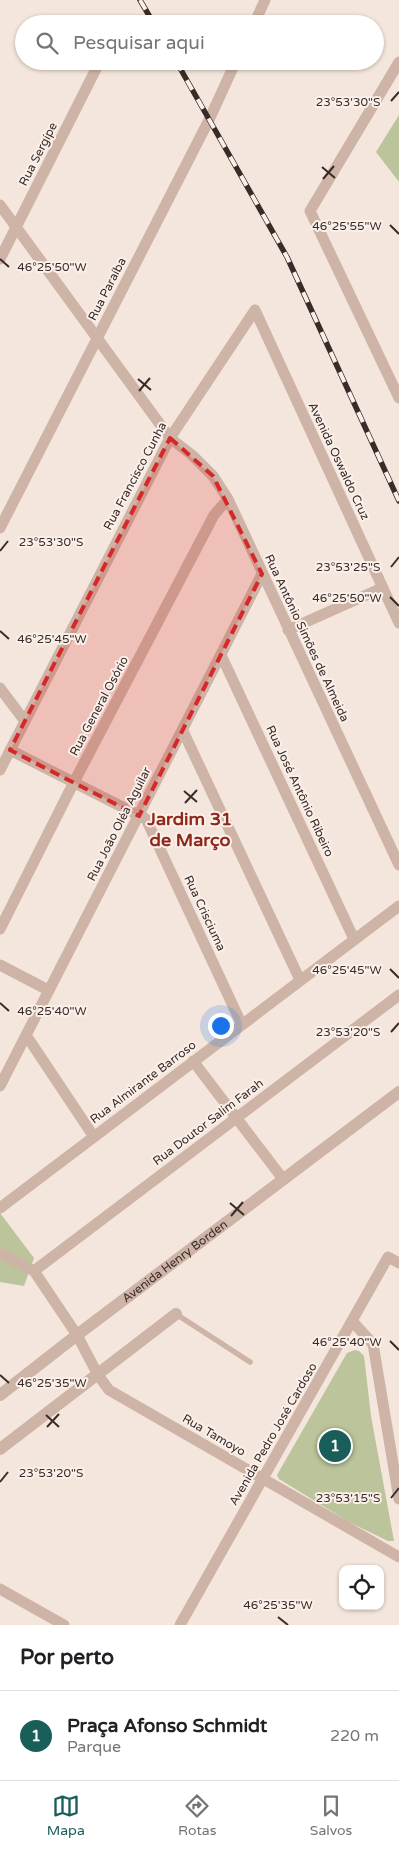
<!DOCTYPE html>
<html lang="pt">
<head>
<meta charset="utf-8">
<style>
  body { margin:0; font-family:"Varela Round",sans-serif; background:#f6f6f6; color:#202124 }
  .controls { position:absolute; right:15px; bottom:15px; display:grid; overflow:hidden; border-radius:10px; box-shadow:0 1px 4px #0004 }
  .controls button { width:45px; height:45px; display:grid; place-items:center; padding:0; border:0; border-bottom:1px solid #e0e0e0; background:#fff; color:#202124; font:25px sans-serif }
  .you { position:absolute; left:220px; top:1025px; width:18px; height:18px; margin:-12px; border:4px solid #fff; border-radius:50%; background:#1a73e8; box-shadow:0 0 0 8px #1a73e833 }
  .badge { display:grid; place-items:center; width:32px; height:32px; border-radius:50%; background:#1a5e5a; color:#fff; font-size:16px; font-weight:700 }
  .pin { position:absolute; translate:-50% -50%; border:2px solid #fff; box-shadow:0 1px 5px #0006 }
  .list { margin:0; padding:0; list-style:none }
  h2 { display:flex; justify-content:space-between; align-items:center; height:65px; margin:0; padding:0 20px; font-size:21px }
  h2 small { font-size:16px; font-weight:400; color:#757577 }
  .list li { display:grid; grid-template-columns:32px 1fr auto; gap:15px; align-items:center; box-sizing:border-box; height:90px; padding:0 20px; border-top:1px solid #e0e0e0 }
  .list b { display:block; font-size:19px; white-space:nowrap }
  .list p { margin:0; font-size:16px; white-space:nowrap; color:#757577 }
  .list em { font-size:16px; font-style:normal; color:#757577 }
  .icon { flex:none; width:28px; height:28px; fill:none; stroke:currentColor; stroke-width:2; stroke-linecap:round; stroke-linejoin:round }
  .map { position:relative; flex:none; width:399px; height:1625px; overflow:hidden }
  .search { position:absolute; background:#fff; box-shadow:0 1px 4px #0004; left:15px; right:15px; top:15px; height:55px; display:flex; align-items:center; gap:12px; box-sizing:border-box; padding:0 18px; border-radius:28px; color:#757577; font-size:19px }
  .sheet { height:155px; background:#fff }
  nav { display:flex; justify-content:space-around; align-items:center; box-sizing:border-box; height:70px; border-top:1px solid #e0e0e0; background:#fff; font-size:14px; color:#757577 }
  nav a { display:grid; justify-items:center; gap:2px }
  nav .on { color:#1a5e5a }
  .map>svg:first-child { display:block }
</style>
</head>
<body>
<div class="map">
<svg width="399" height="1625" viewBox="0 0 399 1625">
  <rect width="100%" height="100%" fill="#f4e6dc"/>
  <!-- green -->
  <path fill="#bbc49a" d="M399,115V182L376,152Z
    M0,1213L34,1258L24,1286L0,1282Z
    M355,1350L359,1351L364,1356L371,1416L394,1541H388L349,1522L279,1479L277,1475L347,1353Z"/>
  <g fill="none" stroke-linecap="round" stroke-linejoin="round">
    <!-- service -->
    <path stroke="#cdb4a6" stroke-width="5.5" d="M176,1314L250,1362"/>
    <!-- minor -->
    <path stroke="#cdb4a6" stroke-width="11" d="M254,24L265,0
      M399,62L310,211L399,398
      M0,205L170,438L192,455L213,476L228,499L399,865
      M0,259L100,61
      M255,310L399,623
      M0,528L209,120L236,61
      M288,630L382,588
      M221,655L354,939
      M0,688L24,720
      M183,731L300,980
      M10,750L146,819L242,1025
      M0,770L170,438L255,310
      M0,929L73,784L214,515L228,499
      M0,965L48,990
      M26,1035L94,1137
      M193,1061L283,1179
      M0,1086L262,574
      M0,1208L399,906
      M0,1253L34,1271L77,1335L98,1375L109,1390L399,1557
      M34,1271L399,995
      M353,1322L373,1344L399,1499
      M0,1589L64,1625
      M180,1625L388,1257L399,1263"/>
    <!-- tertiary -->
    <g stroke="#cdb4a6" stroke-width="12">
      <path id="s1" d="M0,1395L77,1335L399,1092"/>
      <path d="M0,1449L176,1314"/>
    </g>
    <!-- rail casing -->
    <g stroke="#392b28" stroke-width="5.5">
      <path id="rail" d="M140,0L154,24
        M176,61L287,257L399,501"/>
    </g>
    <!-- rail -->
    <use href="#rail" stroke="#fbf0e9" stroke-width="4" stroke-dasharray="11" stroke-linecap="butt"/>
  </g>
  <!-- marked area -->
  <path fill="#d62828" fill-opacity="0.2" stroke="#d62828" stroke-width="4" stroke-dasharray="10 6" stroke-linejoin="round" d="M170,438L213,476L262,574L139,816L10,750Z"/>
  <!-- ticks -->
  <path fill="none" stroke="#392b28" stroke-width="2" d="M391,101L399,92M322,167L335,178M323,179L334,166M390,225L399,234M0,259L9,267M138,379L151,390M139,391L150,378M0,551L8,541M391,567L399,557M390,597L399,606M0,631L9,639M184,791L197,802M185,803L197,790M390,969L399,978M0,1003L9,1011M391,1032L399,1023M230,1203L244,1215M231,1216L243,1202M390,1341L399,1350M0,1375L9,1383M46,1415L59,1427M47,1427L59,1414M0,1482L8,1472M391,1498L399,1488M278,1617L288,1625"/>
  <g text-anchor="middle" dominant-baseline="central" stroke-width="4" stroke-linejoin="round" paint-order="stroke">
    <!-- street labels -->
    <g font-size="12" fill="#392b28" stroke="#fbf0e9">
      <text transform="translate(38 154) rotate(-63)">Rua Sergípe</text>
      <text transform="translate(107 289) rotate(-63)">Rua Paraíba</text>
      <text transform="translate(339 461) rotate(65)">Avenida Oswaldo Cruz</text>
      <text transform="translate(135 476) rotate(-62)">Rua Francisco Cunha</text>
      <text transform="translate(307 638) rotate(65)">Rua Antônio Simões de Almeida</text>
      <text transform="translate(99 706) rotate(-62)">Rua General Osório</text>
      <text transform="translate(300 791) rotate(65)">Rua José Antônio Ribeiro</text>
      <text transform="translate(119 824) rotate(-63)">Rua João Oléa Aguilar</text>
      <text transform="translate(205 913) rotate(65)">Rua Crisciuma</text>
      <text transform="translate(143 1082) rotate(-37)">Rua Almirante Barroso</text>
      <text transform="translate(208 1122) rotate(-37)">Rua Doutor Salim Farah</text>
      <text stroke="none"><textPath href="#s1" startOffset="220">Avenida Henry Borden</textPath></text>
      <text transform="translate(273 1434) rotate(-60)">Avenida Pedro José Cardoso</text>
      <text transform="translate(214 1435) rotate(30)">Rua Tamoyo</text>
    </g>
    <!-- district labels -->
    <g font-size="18" font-weight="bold" fill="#8e281a" stroke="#fbf0e9">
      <text x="190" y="819">Jardim 31<tspan x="190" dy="21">de Março</tspan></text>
    </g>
  </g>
  <g font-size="12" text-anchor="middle" fill="#392b28" stroke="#fbf0e9" stroke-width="4" stroke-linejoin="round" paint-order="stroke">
    <text x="348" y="106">23°53'30"S</text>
    <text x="347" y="230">46°25'55"W</text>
    <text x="52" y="271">46°25'50"W</text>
    <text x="51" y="546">23°53'30"S</text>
    <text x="348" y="571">23°53'25"S</text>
    <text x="347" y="602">46°25'50"W</text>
    <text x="52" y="643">46°25'45"W</text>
    <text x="347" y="974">46°25'45"W</text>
    <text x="52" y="1015">46°25'40"W</text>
    <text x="348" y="1036">23°53'20"S</text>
    <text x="347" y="1346">46°25'40"W</text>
    <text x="52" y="1387">46°25'35"W</text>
    <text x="51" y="1477">23°53'20"S</text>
    <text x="348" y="1502">23°53'15"S</text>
    <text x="278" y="1609">46°25'35"W</text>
  </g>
</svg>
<div class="controls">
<button><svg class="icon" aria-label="locate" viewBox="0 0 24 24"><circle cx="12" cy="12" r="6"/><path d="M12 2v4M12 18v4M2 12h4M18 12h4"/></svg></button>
</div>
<div class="you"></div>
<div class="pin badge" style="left:335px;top:1446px">1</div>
<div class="search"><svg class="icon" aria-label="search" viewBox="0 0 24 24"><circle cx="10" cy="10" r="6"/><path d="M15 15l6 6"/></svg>Pesquisar aqui</div>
</div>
<section class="sheet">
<h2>Por perto<small></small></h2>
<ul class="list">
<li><span class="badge">1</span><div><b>Praça Afonso Schmidt</b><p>Parque</p></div><em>220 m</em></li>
</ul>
</section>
<nav>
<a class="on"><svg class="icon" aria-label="map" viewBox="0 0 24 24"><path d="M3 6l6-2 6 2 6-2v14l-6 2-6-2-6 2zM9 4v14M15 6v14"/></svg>Mapa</a>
<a><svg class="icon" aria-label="directions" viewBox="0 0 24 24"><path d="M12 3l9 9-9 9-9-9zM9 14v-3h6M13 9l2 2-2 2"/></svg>Rotas</a>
<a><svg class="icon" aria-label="saved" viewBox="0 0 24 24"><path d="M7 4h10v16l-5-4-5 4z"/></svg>Salvos</a>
</nav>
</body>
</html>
